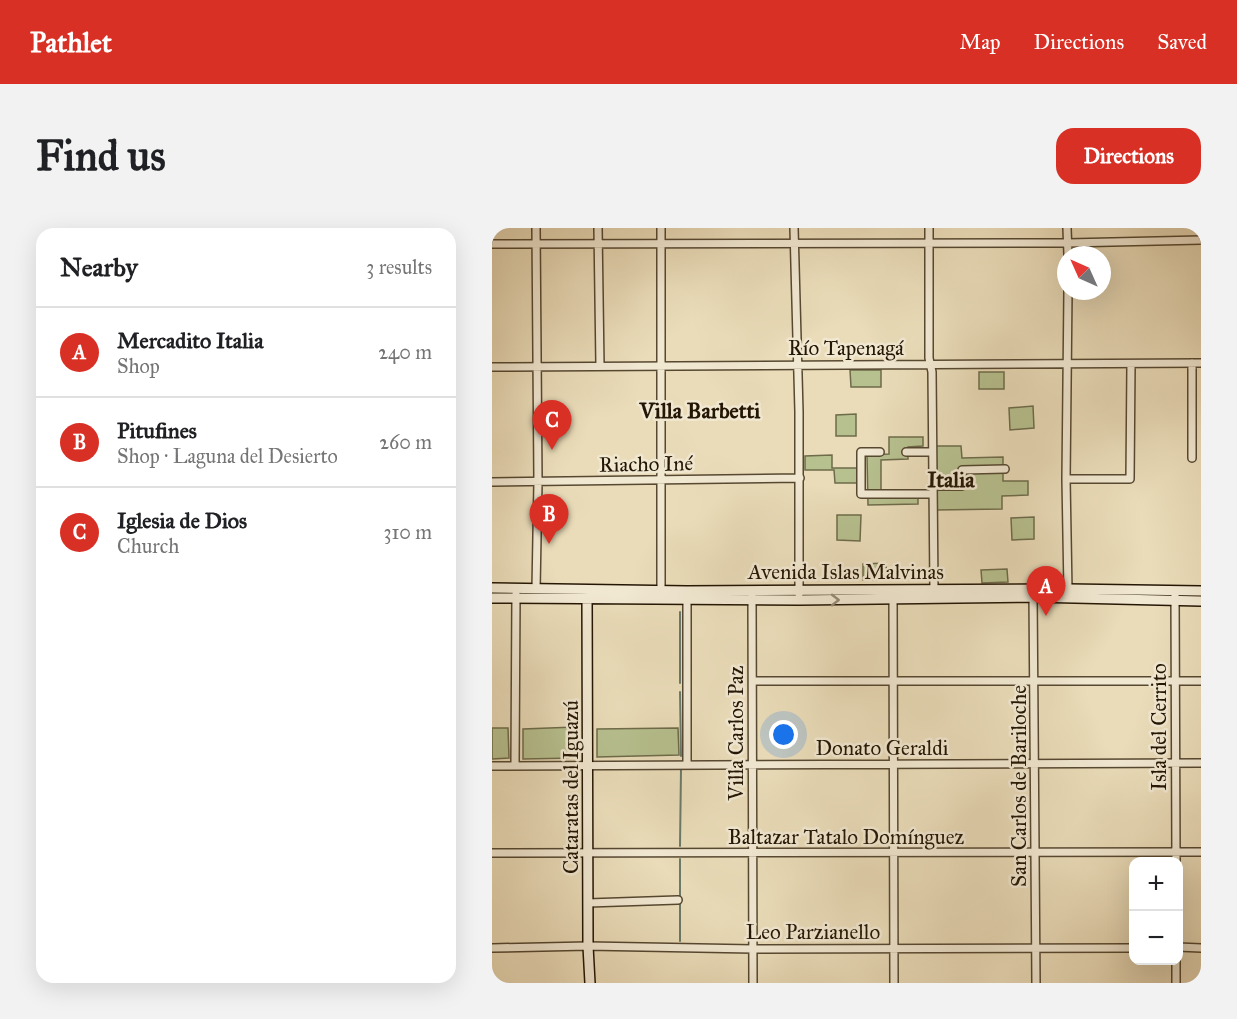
<!DOCTYPE html>
<html lang="en">
<head>
<meta charset="utf-8">
<style>
  body { margin:0; font-family:"IM FELL Great Primer",serif; background:#f2f2f2; color:#202124 }
  .controls { position:absolute; right:18px; bottom:18px; display:grid; overflow:hidden; border-radius:12px; box-shadow:0 6px 24px #0002 }
  .controls button { width:54px; height:54px; display:grid; place-items:center; padding:0; border:0; border-bottom:2px solid #e0e0e0; background:#fff; color:#202124; font:30px sans-serif }
  .compass { position:absolute; left:565px; top:18px; width:54px; height:54px; border-radius:50%; background:#fff; box-shadow:0 6px 24px #0002; rotate:315deg }
  .you { position:absolute; left:292px; top:507px; width:21px; height:21px; margin:-15px; border:4px solid #fff; border-radius:50%; background:#1a73e8; box-shadow:0 0 0 9px #1a73e833 }
  .badge { display:grid; place-items:center; width:39px; height:39px; border-radius:50%; background:#d93025; color:#fff; font-size:20px; font-weight:700 }
  .pin { position:absolute; translate:-50% -50px; filter:drop-shadow(0 2px 3px #0008) }
  .pin::after { content:''; position:absolute; top:32px; width:21px; height:18px; background:inherit; clip-path:polygon(0 0,100% 0,50% 100%) }
  .list { margin:0; padding:0; list-style:none }
  h2 { display:flex; justify-content:space-between; align-items:center; height:78px; margin:0; padding:0 24px; font-size:26px }
  h2 small { font-size:20px; font-weight:400; color:#757577 }
  .list li { display:grid; grid-template-columns:39px 1fr auto; gap:18px; align-items:center; box-sizing:border-box; height:90px; padding:0 24px; border-top:2px solid #e0e0e0 }
  .list b { display:block; font-size:22px; white-space:nowrap }
  .list p { margin:0; font-size:20px; white-space:nowrap; color:#757577 }
  .list em { font-size:20px; font-style:normal; color:#757577 }
  .map { position:relative; flex:none; width:709px; height:755px; overflow:hidden; border-radius:18px }
  header { display:flex; align-items:center; gap:36px; box-sizing:border-box; height:84px; padding:0 30px; background:#d93025; color:#fff }
  header strong { font-size:28px }
  nav { display:flex; gap:33px; margin-inline-start:auto; font-size:21px }
  .intro { display:flex; align-items:center; justify-content:space-between; box-sizing:border-box; height:144px; padding:0 36px }
  h1 { margin:0; font-size:42px }
  .button { padding:15px 27px; border-radius:18px; background:#d93025; color:#fff; font-size:21px; font-weight:700 }
  main { display:flex; gap:36px; padding:0 36px }
  aside { flex:1; background:#fff; border-radius:18px; box-shadow:0 6px 24px #0002 }
  .map>svg:first-child { display:block }
</style>
</head>
<body>
<header>
<strong>Pathlet</strong>
<nav><a>Map</a><a>Directions</a><a>Saved</a></nav>
</header>
<div class="intro"><h1>Find us</h1><a class="button">Directions</a></div>
<main>
<aside>
<h2>Nearby<small>3 results</small></h2>
<ul class="list">
<li><span class="badge">A</span><div><b>Mercadito Italia</b><p>Shop</p></div><em>240 m</em></li>
<li><span class="badge">B</span><div><b>Pitufines</b><p>Shop · Laguna del Desierto</p></div><em>260 m</em></li>
<li><span class="badge">C</span><div><b>Iglesia de Dios</b><p>Church</p></div><em>310 m</em></li>
</ul>
</aside>
<div class="map">
<svg width="709" height="755" viewBox="0 0 709 755">
  <rect width="100%" height="100%" fill="#eadcb9"/>
  <filter id="stains"><feTurbulence type="fractalNoise" baseFrequency=".00333" numOctaves="4"/><feColorMatrix values="0 0 0 0 .2 0 0 0 0 .09 0 0 0 0 .02 0 0 0 .5 -.17"/></filter>
  <radialGradient id="worn" r=".72"><stop offset=".6" stop-color="#630" stop-opacity="0"/><stop offset="1" stop-color="#630" stop-opacity=".3"/></radialGradient>
  <!-- green -->
  <path fill="#b7c08f" stroke="#6e6b4a" stroke-width="1.5" d="M358,142H389V159H359Z
    M487,144H512V161H487Z
    M541,178L542,200L518,202L517,180Z
    M364,186V208H344V187Z
    M397,209H431V218L416,219V231L389,232V269L426,268V276L376,277L375,227L397,226Z
    M443,218H469L470,230L511,229V253H536V267L510,268V281L444,282Z
    M340,227V240H365V255H343L342,242H313V228Z
    M345,287H369L368,313L345,312Z
    M542,289V311L520,312L519,290Z
    M394,335L395,351L371,352V336Z
    M515,341L516,354L490,355L489,342Z
    M83,499L84,530L31,531V501Z
    M0,500H16L17,530L0,531Z
    M186,500L187,527L105,529V501Z"/>
  <g fill="none" stroke-linecap="round" stroke-linejoin="round">
    <!-- stream -->
    <path stroke="#6a7a6b" stroke-width="2" d="M188,384V455
      M188,464L189,528
      M188,618L189,541
      M188,713V631"/>
    <!-- street casing -->
    <g stroke="#564831" stroke-width="10">
      <path id="street" d="M44,0L46,254L44,361
        M106,0L108,138
        M169,0V362
        M302,0L307,184V366
        M437,0V130L440,144L442,362
        M575,0L576,27
        M0,16L576,15L709,12
        M576,63L574,251L576,363
        M0,139L709,135
        M388,224H369V266H440
        M414,224H439
        M700,230V135
        M574,251H638L639,136
        M0,254L308,250
        M440,258H470V242L513,241
        M683,364L684,634
        M541,365L544,755
        M260,368L261,755
        M401,368L402,755
        M195,369V536
        M261,453H709
        M23,537L24,366
        M0,538L709,535
        M0,625L709,624
        M96,675L186,672
        M686,719L709,720
        M0,720L96,718L261,721L642,720
        M684,732V755"/>
    </g>
    <!-- secondary casing -->
    <g stroke="#241604" stroke-width="12">
      <path id="secondary" d="M0,360L195,363L576,361L709,363
        M95,364L96,718L98,755
        M0,370L307,372L541,369L709,373"/>
    </g>
    <!-- street -->
    <use href="#street" stroke="#f1e8d2" stroke-width="7"/>
    <!-- secondary -->
    <use href="#secondary" stroke="#f1e8d2" stroke-width="9"/>
  </g>
  <!-- one-way arrows -->
  <defs><path id="oneway-chevron" d="M-2-3.5L2.5 0L-2 3.5" fill="none" stroke-width="1.6" stroke-linecap="round" stroke-linejoin="round" transform="scale(1.5)"/></defs>
  <use stroke="#958a75" href="#oneway-chevron" transform="translate(343 372)"/>
  <g text-anchor="middle" dominant-baseline="central" stroke-width="5" stroke-linejoin="round" paint-order="stroke">
    <!-- street labels -->
    <g font-size="21" fill="#241604" stroke="#f1e8d2">
      <text x="354" y="120">Río Tapenagá</text>
      <text transform="translate(154 236) rotate(-1)">Riacho Iné</text>
      <text x="354" y="344">Avenida Islas Malvinas</text>
      <text transform="translate(667 499) rotate(-90)">Isla del Cerrito</text>
      <text transform="translate(244 505) rotate(-90)">Villa Carlos Paz</text>
      <text x="390" y="520">Donato Geraldi</text>
      <text transform="translate(527 558) rotate(-90)">San Carlos de Bariloche</text>
      <text transform="translate(79 559) rotate(-90)">Cataratas del Iguazú</text>
      <text x="354" y="609">Baltazar Tatalo Domínguez</text>
      <text x="321" y="704">Leo Parzianello</text>
    </g>
    <!-- neighbourhood labels -->
    <g font-size="22" font-weight="bold" fill="#241604" stroke="#f1e8d2">
      <text x="208" y="182">Villa Barbetti</text>
      <text x="459" y="251">Italia</text>
    </g>
  </g>
  <rect width="100%" height="100%" filter="url(#stains)"/>
  <rect width="100%" height="100%" fill="url(#worn)"/>
</svg>
<div class="controls">
<button>+</button>
<button>−</button>
</div>
<svg class="compass" viewBox="-18 -18 36 36"><path d="M0-13l5 13h-10z" fill="#e53935"/><path d="M0 13l5-13h-10z" fill="#757577"/></svg>
<div class="you"></div>
<div class="pin badge" style="left:554px;top:388px">A</div>
<div class="pin badge" style="left:57px;top:316px">B</div>
<div class="pin badge" style="left:60px;top:222px">C</div>
</div>
</main>
</body>
</html>
